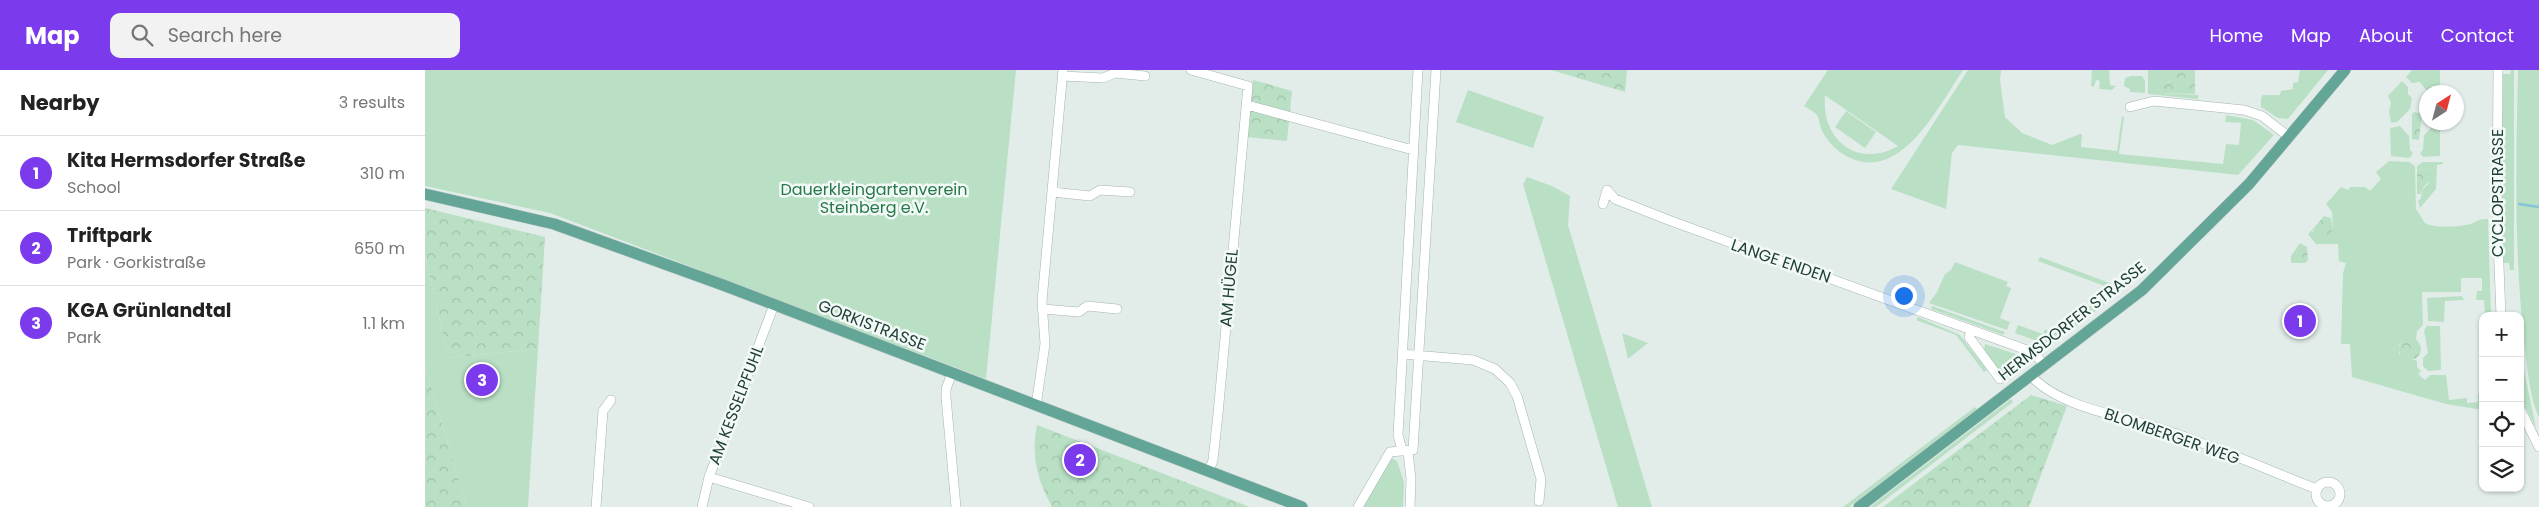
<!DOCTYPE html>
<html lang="en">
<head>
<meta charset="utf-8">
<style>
  body { margin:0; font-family:Poppins,sans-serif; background:#f2f2f2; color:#222 }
  .controls { position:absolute; right:15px; bottom:15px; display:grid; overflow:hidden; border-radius:10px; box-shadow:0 1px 4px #0004 }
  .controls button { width:45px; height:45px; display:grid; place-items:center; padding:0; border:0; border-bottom:1px solid #e0e0e0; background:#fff; color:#222; font:25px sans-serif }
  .compass { position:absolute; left:1994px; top:15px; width:45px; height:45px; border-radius:50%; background:#fff; box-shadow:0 1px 4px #0004; rotate:36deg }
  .you { position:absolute; left:1478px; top:225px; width:18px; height:18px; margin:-12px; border:4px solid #fff; border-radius:50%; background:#1a73e8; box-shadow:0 0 0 8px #1a73e833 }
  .badge { display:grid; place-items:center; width:32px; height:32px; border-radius:50%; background:#7c3aed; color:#fff; font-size:16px; font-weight:700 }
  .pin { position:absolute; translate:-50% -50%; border:2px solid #fff; box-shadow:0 1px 5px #0006 }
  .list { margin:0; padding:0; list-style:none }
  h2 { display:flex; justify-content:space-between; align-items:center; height:65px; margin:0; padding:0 20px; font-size:21px }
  h2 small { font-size:16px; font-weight:400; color:#767676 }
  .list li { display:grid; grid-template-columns:32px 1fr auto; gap:15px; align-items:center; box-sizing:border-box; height:75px; padding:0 20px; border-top:1px solid #e0e0e0 }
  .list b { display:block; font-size:19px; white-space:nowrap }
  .list p { margin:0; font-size:16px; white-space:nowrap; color:#767676 }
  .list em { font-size:16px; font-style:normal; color:#767676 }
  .icon { flex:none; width:28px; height:28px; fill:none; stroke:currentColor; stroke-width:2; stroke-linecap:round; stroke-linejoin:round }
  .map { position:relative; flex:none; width:2114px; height:437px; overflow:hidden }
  header { display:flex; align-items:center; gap:30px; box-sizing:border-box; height:70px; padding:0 25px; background:#7c3aed; color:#fff }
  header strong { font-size:24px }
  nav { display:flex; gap:28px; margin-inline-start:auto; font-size:18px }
  .search { width:350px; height:45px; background:#f2f2f2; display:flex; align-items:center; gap:12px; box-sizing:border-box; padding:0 18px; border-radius:10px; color:#767676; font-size:19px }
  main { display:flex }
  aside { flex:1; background:#fff }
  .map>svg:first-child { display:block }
</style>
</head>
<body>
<header>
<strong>Map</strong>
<div class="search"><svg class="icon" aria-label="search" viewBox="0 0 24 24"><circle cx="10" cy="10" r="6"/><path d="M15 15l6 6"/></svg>Search here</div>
<nav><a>Home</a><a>Map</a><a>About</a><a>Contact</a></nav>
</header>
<main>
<aside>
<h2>Nearby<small>3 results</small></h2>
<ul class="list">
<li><span class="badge">1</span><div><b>Kita Hermsdorfer Straße</b><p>School</p></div><em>310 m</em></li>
<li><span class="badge">2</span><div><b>Triftpark</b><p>Park · Gorkistraße</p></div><em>650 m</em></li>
<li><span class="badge">3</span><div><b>KGA Grünlandtal</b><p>Park</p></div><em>1.1 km</em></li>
</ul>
</aside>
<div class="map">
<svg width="2114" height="437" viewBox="0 0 2114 437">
  <defs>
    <pattern id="forest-crowns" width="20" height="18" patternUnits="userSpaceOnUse" patternTransform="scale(1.25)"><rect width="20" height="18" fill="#b9e0c5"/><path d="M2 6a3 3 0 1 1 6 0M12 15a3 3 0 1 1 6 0" fill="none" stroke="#9fc1aa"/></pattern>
  </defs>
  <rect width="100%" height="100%" fill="#e2ede9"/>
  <!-- green -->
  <path fill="#b9e0c5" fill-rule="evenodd" d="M0,0H591L561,309L125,143L0,116Z
    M1403,0H1538C1513,37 1472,122 1415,82C1406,75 1398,66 1395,55C1394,51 1394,47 1391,44C1388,41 1382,38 1379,36ZM1400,26H1401L1473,76C1433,99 1396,70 1400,26Z
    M1543,0H1576L1575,10L1580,47L1597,63L1627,75L1655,64H1657L1656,77L1692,81L1697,46L1699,47L1694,84L1798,94L1801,74L1814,75L1816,53L1800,52L1801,45L1828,50L1849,65L1813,105L1533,75L1527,83L1521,139L1466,119Z
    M1667,0H1684L1685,15L1691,16L1687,20L1674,19L1675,11L1671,10L1669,17L1666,16Z
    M1723,0H1755L1745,11L1733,14L1732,23L1773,25V29L1723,24Z
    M1875,0H1903L1863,49L1853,48L1836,37V28L1838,25H1855L1856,21L1868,19V13L1873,12Z
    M1987,0H2015V15L2005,20H2001L1995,12L1987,13L1981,7Z
    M2086,0H2089V200H2085L2084,193H2078L2076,99L2078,4H2085Z
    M2093,0H2114V348C2104,326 2102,295 2099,270C2089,181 2091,90 2093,0Z
    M1706,6H1717L1720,10V23L1705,22V19L1699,16L1700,8Z
    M1977,11L1983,17V24L1987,28L1985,39L1972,52L1966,53L1964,42L1966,33L1963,26Z
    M1043,20L1119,47L1108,78L1031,52Z
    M1421,41L1451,62L1440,78L1410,57Z
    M2011,53L2015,54V86L1998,87L1995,83L1998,80L1999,65Z
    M1975,56L1984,66L1985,80L1988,83L1985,88L1966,86L1965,58Z
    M1964,91L1984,92L1990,96L1991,139L2000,153C2009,158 2030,157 2040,155C2051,154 2049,149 2063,149L2066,246H2060L2059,230H2051L2052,221H2057V208H2036V222H1997L1998,255L1992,261L1991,270H1978L1974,275V284L1992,291V297L1996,301L1993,304L2000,310L2005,305H2021L2024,330L2042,328V333L2053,332V324H2058V340L2021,334L1927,307L1925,274H1916L1918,203L1921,193L1914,191L1913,174H1891L1883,164L1887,160V162L1908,160L1907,142L1901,134L1916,117L1923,120L1925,117H1940L1945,121L1956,109L1951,102Z
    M1998,92H2018V94L2012,95L2011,119L1995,138L1993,131L1996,128L1997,120L2003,114L2007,100L1992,99V96Z
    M1102,107L1127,116L1145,126L1143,155L1227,437H1193L1098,114Z
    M0,185L23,288L113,279L103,437H42L0,296Z
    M1615,187L1698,218L1690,226L1680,222L1682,217L1613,191Z
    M1530,192L1583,212L1581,216L1586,218L1575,248L1585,252L1582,260L1504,233L1512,222L1520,204L1526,200Z
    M2037,226L2039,230L2020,231L2019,252L2003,251L2002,228Z
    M1664,228L1680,234L1625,276L1590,263L1593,255L1618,264L1620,259L1627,265L1667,234Z
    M1507,236L1580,262L1578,265L1506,239Z
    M1493,247L1535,265L1562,300L1559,302L1531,265L1491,250Z
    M2002,256H2015L2016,300L2003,301L1998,296V288L2003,283L1999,260Z
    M1197,263L1223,273L1203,289Z
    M1560,274L1603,288L1605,291L1581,310L1559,280Z
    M2095,280L2111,358L2095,327Z
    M1586,329L1588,332L1451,437H1445Z
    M1550,337L1552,339L1424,437H1418Z
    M966,388L972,391L979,412L978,437H936Z"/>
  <!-- forest -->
  <path fill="url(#forest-crowns)" d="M1126,0H1202L1200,22Z
    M1755,0H1770V24L1732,23L1733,14L1745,11Z
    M828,10L867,21L862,71L821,67Z
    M1989,42L1997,44L1994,70L1987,69V44Z
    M1992,99L2007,100C2007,114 1997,114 1996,124H1992Z
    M0,138L120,167L113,279L23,288L0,185Z
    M1899,146L1906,148L1908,160L1903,165L1892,166L1887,160Z
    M1875,173L1882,177L1883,190L1880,193H1866V186Z
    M1974 279a11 11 0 1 1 22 0a11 11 0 1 1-22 0Z
    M0,296L42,437H0Z
    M1606,325L1642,336L1604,437H1458Z
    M612,355L825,437H627C612,409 606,387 612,355Z"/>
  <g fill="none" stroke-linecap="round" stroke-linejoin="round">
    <!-- stream -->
    <path stroke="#86c5d6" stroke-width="2.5" d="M2094,134L2114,137"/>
    <!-- minor casing -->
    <g stroke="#a4b5b1" stroke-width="10">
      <path id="minor" d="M766,0L823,16L793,344L788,390L784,401
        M2073,0L2072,145L2076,246
        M637,6L678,8L690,3L720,6
        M822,35L988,80
        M1705,37L1729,31L1819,40L1837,46L1864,67
        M627,122L665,126L675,120L705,122
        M1178,134L1182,120L1190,129L1246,151L1610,283L1619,296
        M618,239L654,242L662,236L692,239
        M1547,260L1544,267L1575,309
        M977,284L1048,290L1070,299L1085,313L1092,326L1116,409L1114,431
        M527,303L521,319V327L531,437
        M1606,306C1635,337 1692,345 1731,357C1786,374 1839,399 1892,419
        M611,336L620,274L617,231L638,0
        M2095,339L2114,377
        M977,380L973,365L993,0
        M983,381L986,409L985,437
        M284,407L384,437
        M1891 424a12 12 0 1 1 24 0a12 12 0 1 1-24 0Z
        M171,437L178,341L186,330
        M277,437L284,407L349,235
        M933,437L965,382L988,380L1011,0"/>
    </g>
    <!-- major casing -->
    <g stroke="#c1c9c8" stroke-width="12">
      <path id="major" d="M0,124L129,154L298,215L877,437
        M1434,437L1717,220L1824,114L1920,0"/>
    </g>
    <!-- minor -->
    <use href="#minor" stroke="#fff" stroke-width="9"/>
    <!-- major -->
    <use href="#major" stroke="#63a698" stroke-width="11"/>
  </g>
  <g text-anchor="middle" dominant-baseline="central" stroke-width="5" stroke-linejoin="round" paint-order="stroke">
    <!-- park labels -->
    <g font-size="16" fill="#27794b" stroke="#f2f9f6">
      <text x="449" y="119">Dauerkleingartenverein<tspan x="449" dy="18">Steinberg e.V.</tspan></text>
    </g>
    <!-- street labels -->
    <g font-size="16" fill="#203f39" stroke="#f2f9f6">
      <text transform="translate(2072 123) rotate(-90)">CYCLOPSTRASSE</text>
      <text transform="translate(1356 191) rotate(19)">LANGE ENDEN</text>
      <text transform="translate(804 218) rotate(-85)">AM HÜGEL</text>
      <text transform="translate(1647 251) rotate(-38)">HERMSDORFER STRASSE</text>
      <text transform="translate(447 255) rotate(21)">GORKISTRASSE</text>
      <text transform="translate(311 335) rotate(-69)">AM KESSELPFUHL</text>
      <text transform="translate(1747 366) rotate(19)">BLOMBERGER WEG</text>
    </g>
  </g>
</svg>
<div class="controls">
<button>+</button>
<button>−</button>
<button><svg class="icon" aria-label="locate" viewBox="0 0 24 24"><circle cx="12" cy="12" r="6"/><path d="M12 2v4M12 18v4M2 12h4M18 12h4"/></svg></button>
<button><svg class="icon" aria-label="layers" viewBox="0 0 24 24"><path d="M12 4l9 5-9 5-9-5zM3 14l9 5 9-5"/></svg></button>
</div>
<svg class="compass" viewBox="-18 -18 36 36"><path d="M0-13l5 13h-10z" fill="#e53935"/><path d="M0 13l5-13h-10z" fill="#767676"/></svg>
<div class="you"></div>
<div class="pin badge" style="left:1875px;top:251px">1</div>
<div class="pin badge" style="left:655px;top:390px">2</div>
<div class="pin badge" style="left:57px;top:310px">3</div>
</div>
</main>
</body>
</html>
